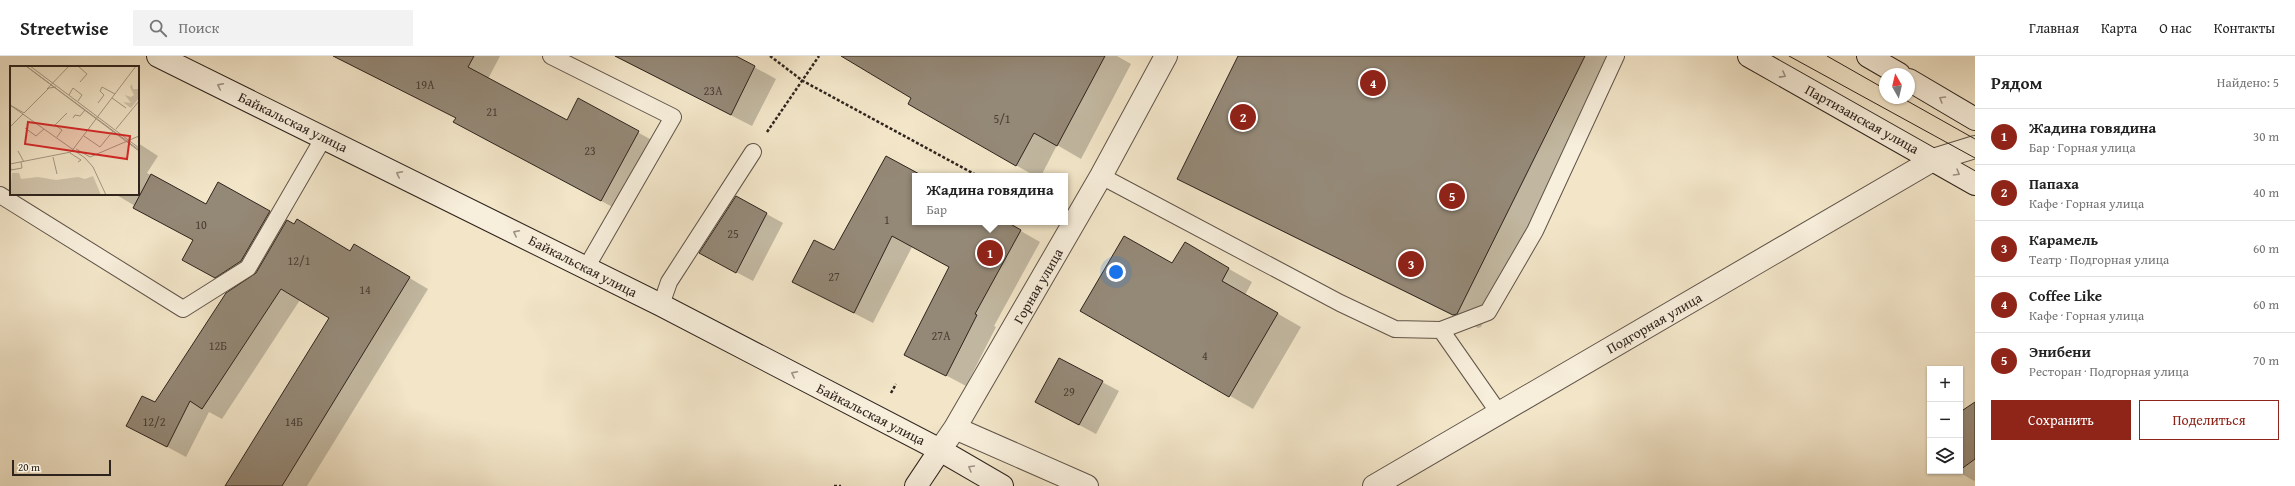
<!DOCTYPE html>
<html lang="ru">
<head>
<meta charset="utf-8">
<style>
  body { margin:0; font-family:"Gentium Book Plus",serif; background:#f2f2f2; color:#222 }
  .controls { position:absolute; right:12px; bottom:12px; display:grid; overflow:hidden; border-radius:0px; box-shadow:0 1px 3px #0004 }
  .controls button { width:36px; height:36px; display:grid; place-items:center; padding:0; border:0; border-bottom:1px solid #e0e0e0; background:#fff; color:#222; font:20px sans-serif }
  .compass { position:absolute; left:1879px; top:12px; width:36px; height:36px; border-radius:50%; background:#fff; box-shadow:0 1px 3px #0004; rotate:352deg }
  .scale { position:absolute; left:12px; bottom:10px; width:99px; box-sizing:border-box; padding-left:4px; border:2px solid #2f241d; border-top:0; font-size:11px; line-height:14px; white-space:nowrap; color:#2f241d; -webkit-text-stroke:3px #f7eedb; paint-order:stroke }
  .you { position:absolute; left:1116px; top:216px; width:14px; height:14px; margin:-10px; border:3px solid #fff; border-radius:50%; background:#1a73e8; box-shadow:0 0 0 6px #1a73e833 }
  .badge { display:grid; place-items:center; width:26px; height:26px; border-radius:50%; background:#8f2418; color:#fff; font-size:13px; font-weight:700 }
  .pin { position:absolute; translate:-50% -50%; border:2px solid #fff; box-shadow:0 1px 4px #0006 }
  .popup { position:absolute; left:912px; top:117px; width:156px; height:52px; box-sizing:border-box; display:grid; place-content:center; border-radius:0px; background:#fff; filter:drop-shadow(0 1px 3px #0005); font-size:13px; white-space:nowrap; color:#767676 }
  .popup b { font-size:15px; color:#222 }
  .popup::after { content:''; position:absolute; left:50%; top:100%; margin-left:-8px; border:8px solid transparent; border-top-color:#fff }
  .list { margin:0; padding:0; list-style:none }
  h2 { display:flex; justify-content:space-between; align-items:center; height:52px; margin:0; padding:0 16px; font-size:17px }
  h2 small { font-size:13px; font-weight:400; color:#767676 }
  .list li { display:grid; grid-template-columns:26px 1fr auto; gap:12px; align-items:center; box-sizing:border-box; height:56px; padding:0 16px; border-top:1px solid #e0e0e0 }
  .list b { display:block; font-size:15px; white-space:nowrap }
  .list p { margin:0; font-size:13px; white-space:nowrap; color:#767676 }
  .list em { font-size:13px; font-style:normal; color:#767676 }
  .actions { display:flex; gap:8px; padding:12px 16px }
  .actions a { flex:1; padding:9px 0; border:1px solid #8f2418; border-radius:0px; text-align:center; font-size:14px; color:#8f2418 }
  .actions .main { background:#8f2418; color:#fff }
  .icon { flex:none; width:22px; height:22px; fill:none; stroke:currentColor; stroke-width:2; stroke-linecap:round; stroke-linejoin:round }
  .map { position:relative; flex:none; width:1975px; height:430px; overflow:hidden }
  header { display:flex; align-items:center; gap:24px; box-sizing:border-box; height:56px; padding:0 20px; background:#fff; border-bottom:1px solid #e0e0e0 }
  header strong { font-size:19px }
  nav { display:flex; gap:22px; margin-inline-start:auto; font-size:14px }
  .search { width:280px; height:36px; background:#f2f2f2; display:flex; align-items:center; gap:10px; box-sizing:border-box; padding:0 14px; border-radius:0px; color:#767676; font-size:15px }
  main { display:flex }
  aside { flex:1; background:#fff }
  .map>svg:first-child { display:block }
</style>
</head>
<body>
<header>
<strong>Streetwise</strong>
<div class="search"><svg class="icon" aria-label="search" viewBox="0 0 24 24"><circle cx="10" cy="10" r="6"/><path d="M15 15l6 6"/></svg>Поиск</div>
<nav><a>Главная</a><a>Карта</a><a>О нас</a><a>Контакты</a></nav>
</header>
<main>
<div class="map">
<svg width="1975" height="430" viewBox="0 0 1975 430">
  <rect width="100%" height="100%" fill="#f2e5c8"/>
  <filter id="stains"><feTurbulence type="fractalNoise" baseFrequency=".005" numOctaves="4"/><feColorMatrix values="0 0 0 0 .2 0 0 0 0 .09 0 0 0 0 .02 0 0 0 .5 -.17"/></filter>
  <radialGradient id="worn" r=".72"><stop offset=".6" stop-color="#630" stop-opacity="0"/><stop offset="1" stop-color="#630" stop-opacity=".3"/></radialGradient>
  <!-- shadow -->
  <path fill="#0003" d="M333,0H500L488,23L567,65L579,44L659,88L622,156L475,78L457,62Z
    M614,0H734L776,23L752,70Z
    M850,0H1117L1131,8L1081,103L1057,89L1041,120H1035L909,48L913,42Z
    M1239,0H1615L1481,271L1478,272L1202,136L1178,123Z
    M138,87L158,100L147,117L207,149L218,127L287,165L350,196L354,189L428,233L307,430H237L331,262L300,244L222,363L209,356L186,401L147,380L155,348L235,232L204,216L194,185L115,138H138Z
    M887,101L921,120H915V166H1005L1040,186L994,270L996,271L966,330L906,298L950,211L912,191L873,267L793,226L835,196Z
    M736,141L783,167L753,225L717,206Z
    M1185,188L1252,226L1245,239L1301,271L1253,353L1082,255L1173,208Z
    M1102,326L1119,335L1096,378L1053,355Z
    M1975,347V424L1974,425L1957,415H1960V358Z"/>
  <!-- building -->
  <path fill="#948876" stroke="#2f241d" d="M333,0H474L468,11L567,64L578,42L639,75L601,145L453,66L456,62Z
    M615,0H736L755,10L731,59Z
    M841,0H1105L1057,90L1034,77L1016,110L908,48L911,42Z
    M1238,0H1585L1457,258L1453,259L1177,123Z
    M886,100L923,120H915V166H1007L1021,174L975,258L977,259L946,320L904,299L949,211L892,180L854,257L792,226L814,184L834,194Z
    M151,118L206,148L218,126L270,155L241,205L215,222L182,204L193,184L133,152Z
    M736,140L767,157L736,217L699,197Z
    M297,163L350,195L354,188L410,221L282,430H225L329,262L281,233L202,353L190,345L167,391L126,370L142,340L155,346L226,237L256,217L287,164L294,168Z
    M1124,180L1172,207L1185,186L1229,212L1222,225L1278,257L1229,341L1080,255Z
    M1059,302L1103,325L1079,369L1035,346Z
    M1975,346V403L1960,414V356Z"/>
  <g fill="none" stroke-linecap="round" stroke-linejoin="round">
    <!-- lane casing -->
    <g stroke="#605448" stroke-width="18">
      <path id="lane" d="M551,0L673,61L586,212
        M1101,120L1340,247L1395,273L1441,274L1488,256L1535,175L1616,0
        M0,139L183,253L248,212L324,81
        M661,249L669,226L753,96
        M1441,274L1499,357"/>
    </g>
    <!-- street casing -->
    <g stroke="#605448" stroke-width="24">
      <path id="street" d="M955,372L1087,430
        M940,394L955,372L1101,120L1166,0
        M1374,430L1933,104L1975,91"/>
    </g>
    <!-- secondary casing -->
    <g stroke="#2f241d" stroke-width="24">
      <path id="secondary" d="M158,0L661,249L940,394L1002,430
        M1749,0L1975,128
        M1868,0L1899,18
        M1909,24L1975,63
        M916,430L940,394"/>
    </g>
    <!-- path -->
    <path stroke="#2f241d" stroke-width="2.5" stroke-dasharray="3 2" stroke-linecap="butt" d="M770,0L803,25L978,120
      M767,76L819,0
      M891,337L896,328
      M834,430H841"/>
    <!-- lane -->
    <use href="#lane" stroke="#f7eedb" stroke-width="16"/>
    <!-- street -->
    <use href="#street" stroke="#f7eedb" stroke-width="22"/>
    <!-- secondary -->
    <use href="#secondary" stroke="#f7eedb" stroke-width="22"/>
    <!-- tram -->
    <path stroke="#2f241d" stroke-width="1" d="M1789,0L1975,102
      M1827,0L1885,33
      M1902,42L1975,83"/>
  </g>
  <!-- one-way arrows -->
  <defs><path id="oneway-chevron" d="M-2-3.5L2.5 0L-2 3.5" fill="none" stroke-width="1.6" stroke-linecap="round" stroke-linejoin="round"/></defs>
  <g stroke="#9d9386">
    <use href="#oneway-chevron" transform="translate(1783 19) rotate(29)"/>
    <use href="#oneway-chevron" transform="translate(220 30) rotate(-154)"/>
    <use href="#oneway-chevron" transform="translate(1942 43) rotate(-149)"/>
    <use href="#oneway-chevron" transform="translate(1957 117) rotate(30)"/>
    <use href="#oneway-chevron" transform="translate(399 118) rotate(-153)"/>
    <use href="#oneway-chevron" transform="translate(516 177) rotate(-153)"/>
    <use href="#oneway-chevron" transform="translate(794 318) rotate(-153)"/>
    <use href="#oneway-chevron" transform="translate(971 412) rotate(-150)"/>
  </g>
  <g text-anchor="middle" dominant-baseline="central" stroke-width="3" stroke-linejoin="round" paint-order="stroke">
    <!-- number labels -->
    <g font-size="12" fill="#483d33">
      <text x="425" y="28">19А</text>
      <text x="713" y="34">23А</text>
      <text x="492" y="55">21</text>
      <text x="1002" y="62">5/1</text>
      <text x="590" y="94">23</text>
      <text x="887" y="163">1</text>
      <text x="201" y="168">10</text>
      <text x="733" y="177">25</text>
      <text x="299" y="204">12/1</text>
      <text x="834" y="220">27</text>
      <text x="365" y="233">14</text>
      <text x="941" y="279">27А</text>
      <text x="218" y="289">12Б</text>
      <text x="1205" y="299">4</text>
      <text x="1069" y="335">29</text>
      <text x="154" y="365">12/2</text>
      <text x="294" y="365">14Б</text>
    </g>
    <!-- street labels -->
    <g font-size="14" fill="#2f241d" stroke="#f7eedb">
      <text transform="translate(1862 63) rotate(29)">Партизанская улица</text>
      <text transform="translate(293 66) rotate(26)">Байкальская улица</text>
      <text transform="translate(583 210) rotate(27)">Байкальская улица</text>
      <text transform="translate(1038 230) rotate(-60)">Горная улица</text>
      <text transform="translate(1654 267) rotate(-30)">Подгорная улица</text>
      <text transform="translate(871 358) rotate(27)">Байкальская улица</text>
    </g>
  </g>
  <!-- overview -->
  <g transform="translate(10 10)">
    <rect width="129" height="129" fill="#f2e5c8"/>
    <path d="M122,18L123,23H129V32L121,42L113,36L121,37L115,29L121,31L124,29L120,21ZM2,107H9L11,113L28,111L46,114L68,111L75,113L83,110L91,129H0Z" fill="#d1c4ab"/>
    <path fill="none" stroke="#a49884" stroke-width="1" d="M16,0L129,85M16,0L129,84M20,0L129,82M68,0L77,8L70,16M37,23L59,0M59,29L63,22L72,29L68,35M102,32L116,42M88,37L94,29L90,25L92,21L105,28M0,39L75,92L83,101L96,129M0,39L14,47L39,22L46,21M63,52L65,49L70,50L75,44M0,61L13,48M15,62L26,70L34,63M106,63L129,35M74,70L90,81L103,65M47,71L52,64L45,59L57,47M66,83L80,91L129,70M8,85L14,96M60,87L71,94L68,96M43,91L47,108M0,98L61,86L126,0M0,98L1,104L12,102L11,96"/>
    <path fill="#d62828" fill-opacity="0.15" stroke="#d62828" stroke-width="2" d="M18,56L120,70L117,93L15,78Z"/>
    <rect width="129" height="129" fill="none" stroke="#2f241d" stroke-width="2"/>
  </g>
  <rect width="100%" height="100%" filter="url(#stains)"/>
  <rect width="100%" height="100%" fill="url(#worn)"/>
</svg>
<div class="controls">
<button>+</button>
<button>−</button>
<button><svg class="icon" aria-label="layers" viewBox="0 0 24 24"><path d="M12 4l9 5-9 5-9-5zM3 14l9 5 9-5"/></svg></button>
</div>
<svg class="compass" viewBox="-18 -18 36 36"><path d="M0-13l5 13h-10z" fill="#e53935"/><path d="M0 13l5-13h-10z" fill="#767676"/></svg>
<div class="scale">20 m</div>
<div class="you"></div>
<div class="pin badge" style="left:990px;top:197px">1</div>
<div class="popup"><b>Жадина говядина</b>Бар</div>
<div class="pin badge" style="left:1243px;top:61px">2</div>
<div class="pin badge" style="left:1411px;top:208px">3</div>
<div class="pin badge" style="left:1373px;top:27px">4</div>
<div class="pin badge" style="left:1452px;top:140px">5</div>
</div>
<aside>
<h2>Рядом<small>Найдено: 5</small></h2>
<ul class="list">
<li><span class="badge">1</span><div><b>Жадина говядина</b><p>Бар · Горная улица</p></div><em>30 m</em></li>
<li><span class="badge">2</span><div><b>Папаха</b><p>Кафе · Горная улица</p></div><em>40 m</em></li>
<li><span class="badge">3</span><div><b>Карамель</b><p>Театр · Подгорная улица</p></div><em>60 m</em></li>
<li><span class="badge">4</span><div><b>Coffee Like</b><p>Кафе · Горная улица</p></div><em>60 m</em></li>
<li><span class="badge">5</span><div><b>Энибени</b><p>Ресторан · Подгорная улица</p></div><em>70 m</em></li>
</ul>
<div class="actions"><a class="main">Сохранить</a><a>Поделиться</a></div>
</aside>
</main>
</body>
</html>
